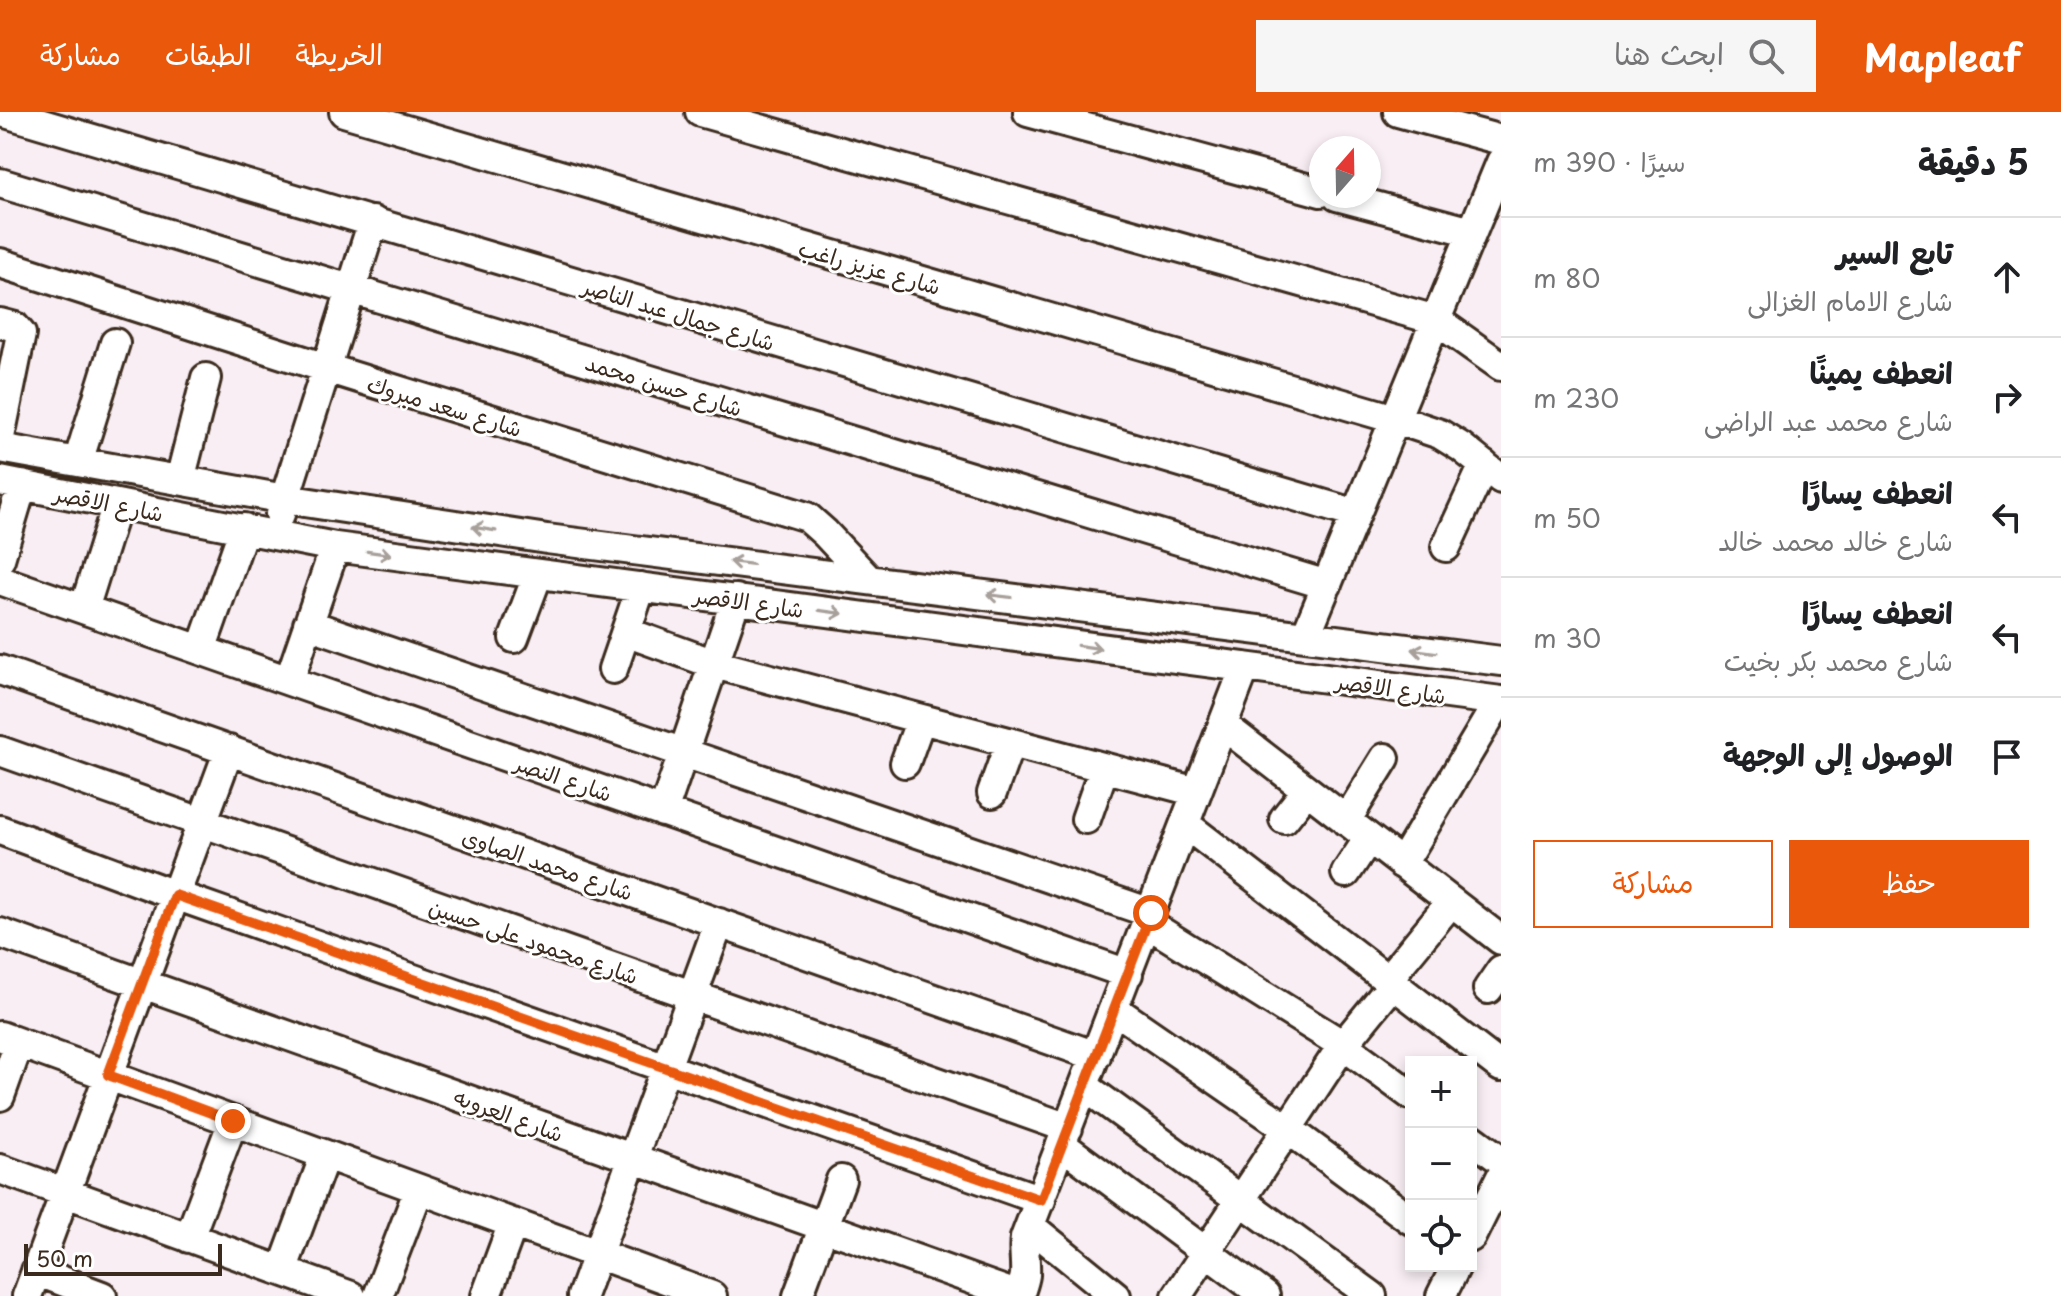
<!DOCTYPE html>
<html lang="ar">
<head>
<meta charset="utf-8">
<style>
  body { margin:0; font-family:"Playpen Sans","Playpen Sans Arabic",sans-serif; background:#f6f6f6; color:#202124; direction:rtl }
  .controls { position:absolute; right:24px; bottom:24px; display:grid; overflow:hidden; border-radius:0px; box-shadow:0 4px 12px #0003 }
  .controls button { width:72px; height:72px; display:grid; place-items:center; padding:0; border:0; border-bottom:2px solid #e0e0e0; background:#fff; color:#202124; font:40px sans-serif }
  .compass { position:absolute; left:1309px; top:24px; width:72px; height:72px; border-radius:50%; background:#fff; box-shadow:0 4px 12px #0003; rotate:20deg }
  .scale { position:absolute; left:24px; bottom:20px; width:198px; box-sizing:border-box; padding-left:8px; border:4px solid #3b2a1e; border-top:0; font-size:22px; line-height:28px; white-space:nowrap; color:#3b2a1e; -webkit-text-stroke:6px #fff; paint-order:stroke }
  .stop { position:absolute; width:24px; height:24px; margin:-18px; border:6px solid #ea580c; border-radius:50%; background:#fff }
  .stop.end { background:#ea580c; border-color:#fff; box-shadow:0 2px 8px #0008 }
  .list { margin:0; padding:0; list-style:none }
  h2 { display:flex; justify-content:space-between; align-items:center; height:104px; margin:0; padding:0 32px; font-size:34px }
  h2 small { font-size:26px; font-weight:400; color:#757577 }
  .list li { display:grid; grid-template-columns:52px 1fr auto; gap:24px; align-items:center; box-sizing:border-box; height:120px; padding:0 32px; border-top:2px solid #e0e0e0 }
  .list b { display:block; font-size:30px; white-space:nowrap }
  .list p { margin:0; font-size:26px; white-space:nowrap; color:#757577 }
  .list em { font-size:26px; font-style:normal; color:#757577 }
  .actions { display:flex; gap:16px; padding:24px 32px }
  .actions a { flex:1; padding:18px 0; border:2px solid #ea580c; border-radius:0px; text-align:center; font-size:28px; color:#ea580c }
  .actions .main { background:#ea580c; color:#fff }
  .icon { flex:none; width:44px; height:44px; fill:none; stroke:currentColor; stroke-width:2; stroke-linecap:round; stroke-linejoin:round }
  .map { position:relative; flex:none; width:1501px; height:1184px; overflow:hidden; direction:ltr }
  header { display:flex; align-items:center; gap:48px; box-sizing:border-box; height:112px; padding:0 40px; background:#ea580c; color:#fff }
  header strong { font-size:38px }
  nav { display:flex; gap:44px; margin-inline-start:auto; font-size:28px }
  .search { width:560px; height:72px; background:#f6f6f6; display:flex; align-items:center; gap:20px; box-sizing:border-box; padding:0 28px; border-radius:0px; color:#757577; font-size:30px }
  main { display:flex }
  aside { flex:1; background:#fff }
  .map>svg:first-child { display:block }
</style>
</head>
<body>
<header>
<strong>Mapleaf</strong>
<div class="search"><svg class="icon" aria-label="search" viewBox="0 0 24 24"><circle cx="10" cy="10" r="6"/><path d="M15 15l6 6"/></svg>ابحث هنا</div>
<nav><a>الخريطة</a><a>الطبقات</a><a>مشاركة</a></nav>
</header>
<main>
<aside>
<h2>5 دقيقة<small>سيرًا · 390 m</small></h2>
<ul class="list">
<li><svg class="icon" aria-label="ahead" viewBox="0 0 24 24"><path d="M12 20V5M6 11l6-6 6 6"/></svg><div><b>تابع السير</b><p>شارع الامام الغزالى</p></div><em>80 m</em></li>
<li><svg class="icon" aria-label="right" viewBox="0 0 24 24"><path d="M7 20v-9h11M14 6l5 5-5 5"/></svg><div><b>انعطف يمينًا</b><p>شارع محمد عبد الراضى</p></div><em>230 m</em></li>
<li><svg class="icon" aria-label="left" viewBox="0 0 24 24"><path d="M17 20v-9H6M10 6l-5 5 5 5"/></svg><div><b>انعطف يسارًا</b><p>شارع خالد محمد خالد</p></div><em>50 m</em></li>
<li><svg class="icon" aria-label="left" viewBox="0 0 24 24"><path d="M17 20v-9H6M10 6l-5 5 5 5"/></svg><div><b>انعطف يسارًا</b><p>شارع محمد بكر بخيت</p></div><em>30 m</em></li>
<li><svg class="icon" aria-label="arrive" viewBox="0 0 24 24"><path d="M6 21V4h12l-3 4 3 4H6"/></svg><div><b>الوصول إلى الوجهة</b></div></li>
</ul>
<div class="actions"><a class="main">حفظ</a><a>مشاركة</a></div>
</aside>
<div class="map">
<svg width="1501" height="1184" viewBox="0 0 1501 1184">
  <rect width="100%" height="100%" fill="#f8eef4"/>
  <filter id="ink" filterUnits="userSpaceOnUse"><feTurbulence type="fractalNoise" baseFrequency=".0125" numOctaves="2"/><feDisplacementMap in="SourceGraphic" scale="16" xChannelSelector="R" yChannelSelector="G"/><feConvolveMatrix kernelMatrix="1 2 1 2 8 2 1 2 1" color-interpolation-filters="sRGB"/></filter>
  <g filter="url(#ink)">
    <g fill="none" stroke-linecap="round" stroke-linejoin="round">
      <!-- minor casing -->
      <g stroke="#3b2a1e" stroke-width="34">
        <path id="minor" d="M2,0L1356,402
          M344,0L1395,307L1440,322L1461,335L1501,367
          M700,0L1436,208L1501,254
          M1028,0L1321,80
          M1398,0L1501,28
          M0,71L1327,473
          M1337,84L1472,120
          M0,151L326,256L807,405L825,421L868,467
          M0,211L15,215L21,222L0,325
          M0,336L285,387L547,427L1501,549
          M78,350L115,231
          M180,368L206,266
          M0,369L335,435L1501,589
          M280,402L373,109
          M1446,435L1484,353
          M0,447L22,373
          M0,468L1128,862
          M84,497L117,392
          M308,512L1151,801
          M626,520L714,552L1197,680
          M1306,523L1501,50
          M514,526L538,462
          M201,538L244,416
          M613,557L641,475
          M0,558L1096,944
          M289,569L335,435
          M1223,613L1501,828
          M0,639L1068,1016
          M905,651L921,607
          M992,681L1010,631
          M663,700L736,487
          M1086,707L1104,656
          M1284,707L1307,678
          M1346,709L1385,646
          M1185,712L1501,955
          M0,718L175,783L1041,1088
          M1402,752L1499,589
          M1346,761L1369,726
          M1147,811L1343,933L1411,983
          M0,821L1019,1184
          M1387,868L1451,790
          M1488,877L1501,858
          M1114,897L1288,1017L1411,1108
          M0,924L712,1184
          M1084,974L1372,1184
          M0,984L19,931
          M1471,1026L1501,1048
          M1062,1033L1265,1184
          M0,1057L351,1184
          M1030,1114L1116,1184
          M1471,1125L1501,1065
          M189,1126L233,1009
          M36,1159L102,1184
          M282,1159L325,1043
          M27,1184L229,638
          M378,1184L419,1077
          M486,1184L513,1111
          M582,1184L719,811
          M798,1184L841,1068
          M1019,1184C1021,1177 1024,1170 1025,1163C1026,1150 1023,1139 1025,1126L1245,555
          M1177,1184L1343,933L1393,872
          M1441,1184L1456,1154"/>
      </g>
      <!-- minor -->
      <use href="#minor" stroke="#fff" stroke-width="28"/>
    </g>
    <!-- one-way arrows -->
    <defs><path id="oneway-shaft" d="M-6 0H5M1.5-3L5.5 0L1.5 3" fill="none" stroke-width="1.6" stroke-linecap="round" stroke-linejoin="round" transform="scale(2)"/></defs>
    <g stroke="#a79f9a">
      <use href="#oneway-shaft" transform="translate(484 417) rotate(-171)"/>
      <use href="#oneway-shaft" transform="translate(379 441) rotate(8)"/>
      <use href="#oneway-shaft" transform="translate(741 451) rotate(-173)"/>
      <use href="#oneway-shaft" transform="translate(999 484) rotate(-173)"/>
      <use href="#oneway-shaft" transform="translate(831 500) rotate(8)"/>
      <use href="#oneway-shaft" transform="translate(1089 535) rotate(8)"/>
      <use href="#oneway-shaft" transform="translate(1424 539) rotate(-172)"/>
    </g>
  </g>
  <g fill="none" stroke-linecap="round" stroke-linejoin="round" filter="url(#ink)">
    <!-- route -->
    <path stroke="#ea580c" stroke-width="10" d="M233,1009L108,963L175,783L1041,1088L1151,801"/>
  </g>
  <g text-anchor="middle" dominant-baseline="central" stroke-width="6" stroke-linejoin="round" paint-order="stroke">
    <!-- street labels -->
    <g font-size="22" fill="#3b2a1e" stroke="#fff">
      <text transform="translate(870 154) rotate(16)">شارع عزيز راغب</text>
      <text transform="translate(679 201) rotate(17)">شارع جمال عبد الناصر</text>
      <text transform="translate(664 272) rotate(17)">شارع حسن محمد</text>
      <text transform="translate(445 293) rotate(17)">شارع سعد مبروك</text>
      <text transform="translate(109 390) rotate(11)">شارع الاقصر</text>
      <text transform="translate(749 489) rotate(8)">شارع الاقصر</text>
      <text transform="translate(1391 575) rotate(8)">شارع الاقصر</text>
      <text transform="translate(564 665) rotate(19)">شارع النصر</text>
      <text transform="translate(548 751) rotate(19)">شارع محمد الصاوى</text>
      <text transform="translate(534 828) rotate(19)">شارع محمود على حسين</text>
      <text transform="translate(509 1002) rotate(20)">شارع العروبه</text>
    </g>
  </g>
</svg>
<div class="controls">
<button>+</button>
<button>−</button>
<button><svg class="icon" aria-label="locate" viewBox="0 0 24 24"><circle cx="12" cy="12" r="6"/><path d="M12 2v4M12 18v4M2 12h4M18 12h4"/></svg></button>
</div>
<svg class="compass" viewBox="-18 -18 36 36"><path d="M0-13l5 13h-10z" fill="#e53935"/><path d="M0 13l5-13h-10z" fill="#757577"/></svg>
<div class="scale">50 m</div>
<div class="stop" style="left:1151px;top:801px"></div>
<div class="stop end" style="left:233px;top:1009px"></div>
</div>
</main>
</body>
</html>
